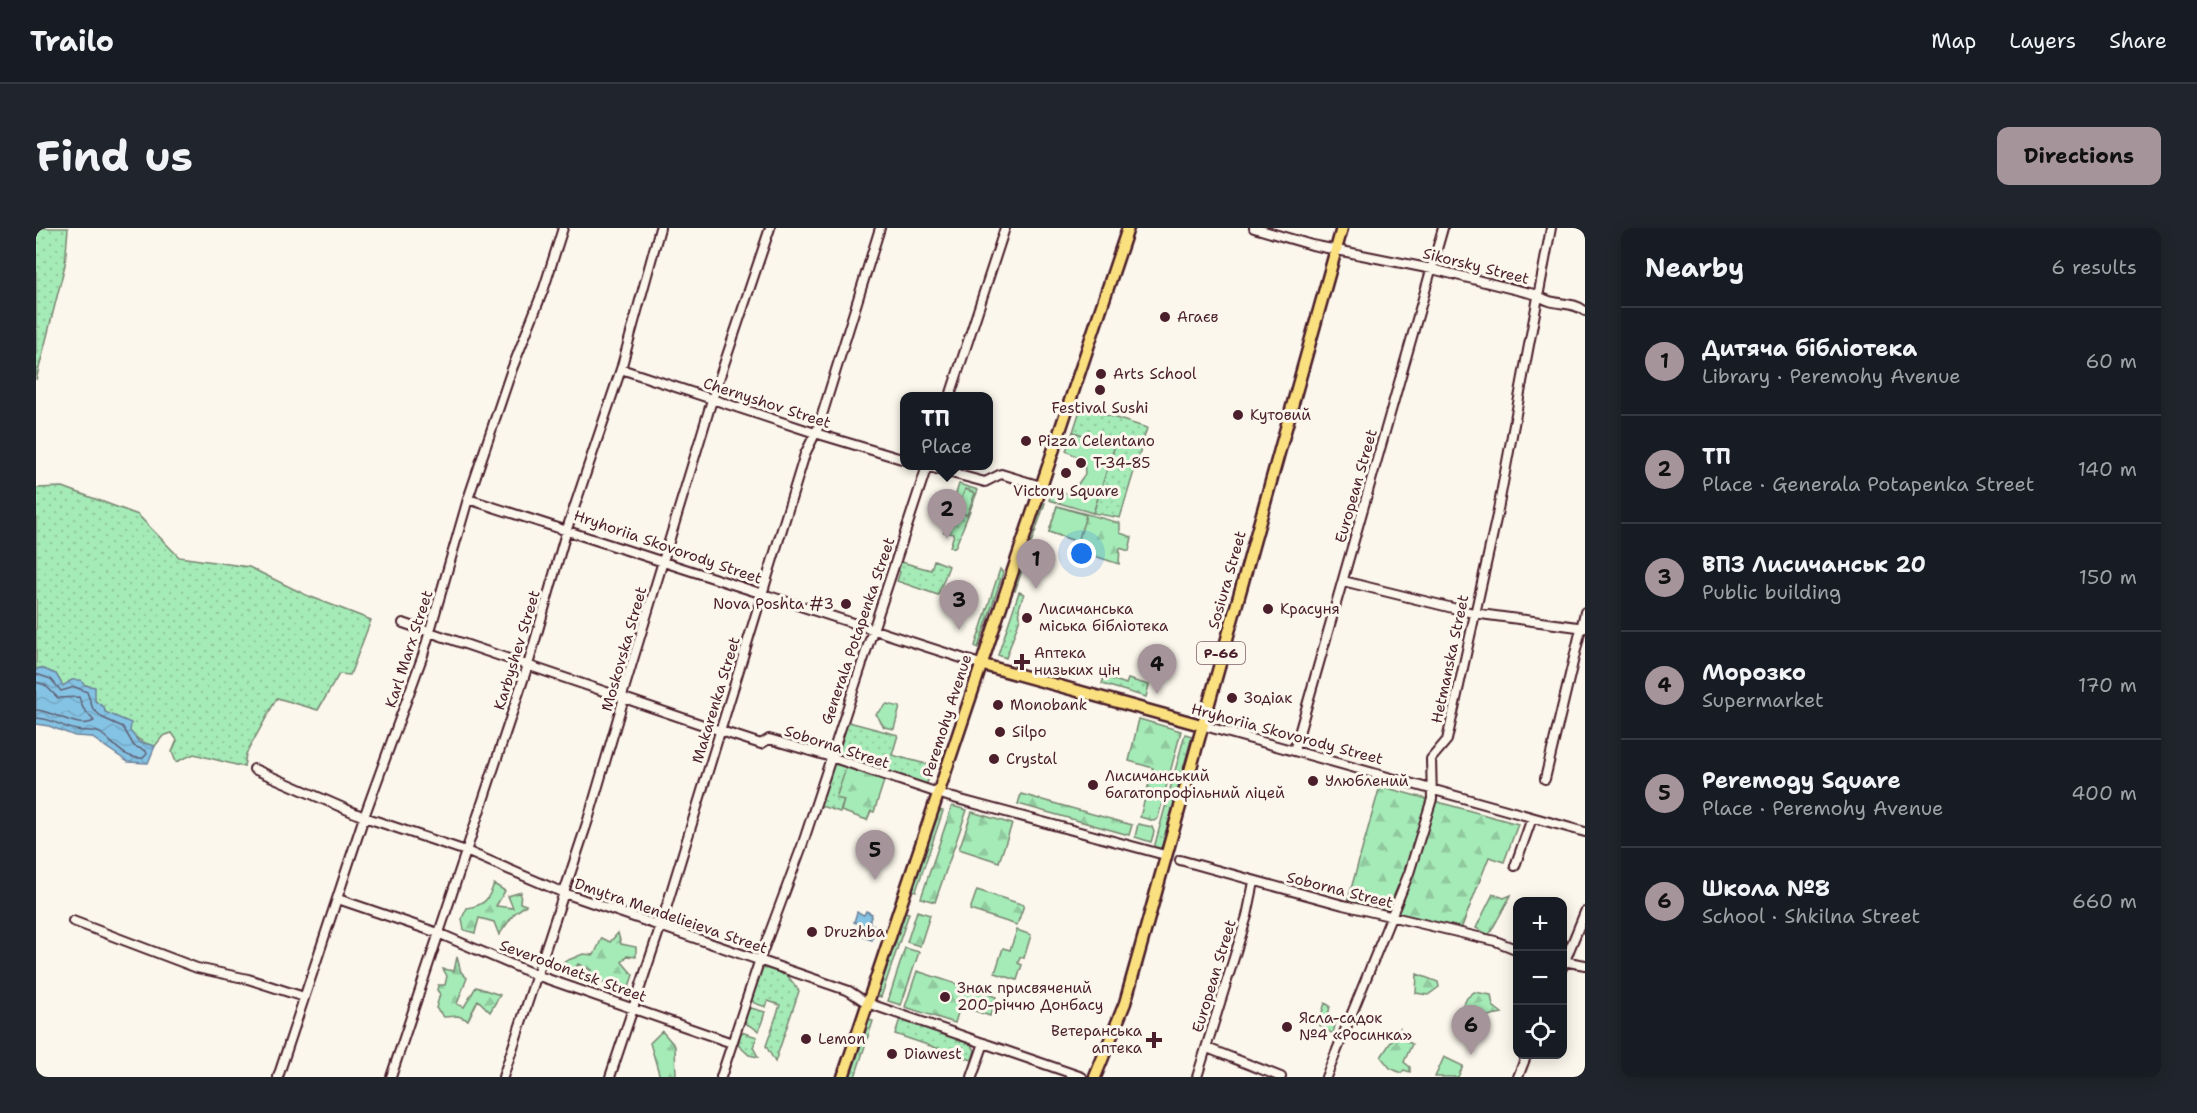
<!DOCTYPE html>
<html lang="en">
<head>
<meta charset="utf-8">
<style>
  body { margin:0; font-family:"Shantell Sans",sans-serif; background:#20242c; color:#f1f3f6 }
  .controls { position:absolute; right:18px; bottom:18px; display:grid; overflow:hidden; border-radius:12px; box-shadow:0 3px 15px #0003 }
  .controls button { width:54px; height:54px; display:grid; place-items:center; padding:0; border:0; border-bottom:2px solid #363941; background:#171b24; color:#f1f3f6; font:30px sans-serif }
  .you { position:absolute; left:1046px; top:326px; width:21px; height:21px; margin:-15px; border:4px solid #fff; border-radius:50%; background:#1a73e8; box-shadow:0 0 0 9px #1a73e833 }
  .badge { display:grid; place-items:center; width:39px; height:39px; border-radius:50%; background:#a6949b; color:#111; font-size:20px; font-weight:700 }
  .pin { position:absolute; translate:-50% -50px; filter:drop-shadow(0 2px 3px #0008) }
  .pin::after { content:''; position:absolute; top:32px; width:21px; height:18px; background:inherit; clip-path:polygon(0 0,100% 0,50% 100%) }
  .popup { position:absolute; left:864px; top:164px; width:93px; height:78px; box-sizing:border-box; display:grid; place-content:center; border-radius:12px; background:#171b24; filter:drop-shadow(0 2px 4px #0005); font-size:20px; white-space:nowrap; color:#9ea1a6 }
  .popup b { font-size:22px; color:#f1f3f6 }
  .popup::after { content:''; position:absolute; left:50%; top:100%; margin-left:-12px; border:12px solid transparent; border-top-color:#171b24 }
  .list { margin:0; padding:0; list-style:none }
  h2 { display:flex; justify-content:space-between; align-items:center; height:78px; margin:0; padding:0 24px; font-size:26px }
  h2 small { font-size:20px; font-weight:400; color:#9ea1a6 }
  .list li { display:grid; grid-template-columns:39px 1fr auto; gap:18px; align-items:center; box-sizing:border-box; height:108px; padding:0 24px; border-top:2px solid #363941 }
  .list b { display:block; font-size:22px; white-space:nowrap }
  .list p { margin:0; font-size:20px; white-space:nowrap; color:#9ea1a6 }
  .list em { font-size:20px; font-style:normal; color:#9ea1a6 }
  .icon { flex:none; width:33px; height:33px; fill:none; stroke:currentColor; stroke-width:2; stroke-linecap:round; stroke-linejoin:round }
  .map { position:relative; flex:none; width:1549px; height:849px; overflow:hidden; border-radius:12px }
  header { display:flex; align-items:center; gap:36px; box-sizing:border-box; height:84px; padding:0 30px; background:#171b24; border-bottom:2px solid #363941 }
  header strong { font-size:28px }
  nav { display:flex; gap:33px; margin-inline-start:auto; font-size:21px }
  .intro { display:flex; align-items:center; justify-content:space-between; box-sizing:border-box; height:144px; padding:0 36px }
  h1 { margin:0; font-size:42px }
  .button { padding:15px 27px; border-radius:12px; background:#a6949b; color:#111; font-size:21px; font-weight:700 }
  main { display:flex; gap:36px; padding:0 36px }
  aside { flex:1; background:#171b24; border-radius:12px; box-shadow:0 3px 15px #0003 }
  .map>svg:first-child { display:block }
</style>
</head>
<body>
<header>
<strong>Trailo</strong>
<nav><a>Map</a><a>Layers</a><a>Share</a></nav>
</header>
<div class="intro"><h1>Find us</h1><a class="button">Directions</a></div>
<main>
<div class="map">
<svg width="1549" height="849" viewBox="0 0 1549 849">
  <defs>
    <pattern id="grass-dots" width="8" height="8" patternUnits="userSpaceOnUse" patternTransform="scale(1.5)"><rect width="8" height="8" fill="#a5ebb7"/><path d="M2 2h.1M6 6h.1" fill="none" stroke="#90c99e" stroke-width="1.8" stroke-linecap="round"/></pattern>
    <pattern id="forest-firs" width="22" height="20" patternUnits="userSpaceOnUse" patternTransform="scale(1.5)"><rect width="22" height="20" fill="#a5ebb7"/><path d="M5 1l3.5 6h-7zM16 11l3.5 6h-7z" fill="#90c99e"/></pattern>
    <pattern id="water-waves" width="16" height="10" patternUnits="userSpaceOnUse" patternTransform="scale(1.5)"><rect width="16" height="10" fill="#84c3e4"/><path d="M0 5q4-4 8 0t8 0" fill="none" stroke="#74a7c4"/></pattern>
  </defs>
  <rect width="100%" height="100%" fill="#fbf7ec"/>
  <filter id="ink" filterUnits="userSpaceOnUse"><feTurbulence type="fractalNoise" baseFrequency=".0167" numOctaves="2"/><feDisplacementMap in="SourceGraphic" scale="12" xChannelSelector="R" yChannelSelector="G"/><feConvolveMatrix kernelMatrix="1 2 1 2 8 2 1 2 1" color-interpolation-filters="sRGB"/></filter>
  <g filter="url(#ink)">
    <!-- grass -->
    <path fill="url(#grass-dots)" stroke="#788571" stroke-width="1.5" d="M0,0H32L29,37L0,152Z
      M1045,179L1111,200L1084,290L1057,285L1079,217L1037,204Z
      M923,256L942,262L919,320L914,319L918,306L908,304Z
      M27,259L102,287L143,329L213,339L270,367L335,392L314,447L303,446L282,482L241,470L210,526L208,539L158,526L140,534L136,524L141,512L136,505L127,508L119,518C97,514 89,495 69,484L68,479L61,476L53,458L36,452L27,458L20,446L5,440L0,441V260Z
      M1005,274L1009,275L979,363L975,362Z
      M898,332L913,338L902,367L861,353L864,344L861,342L865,334L895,342Z
      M964,341L967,345L942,420L939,418Z
      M983,364L988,366L983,380L984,390L970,430L962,427Z
      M1071,438L1070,449L1090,456L1092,451L1113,457L1110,469L1066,456Z
      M809,493L862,507L856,527L894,537L897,528L900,529L890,558L801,528L799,524Z
      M1149,506L1156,508L1126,618L1123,622L1118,620Z
      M796,533L833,543L800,569L808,572L804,584L782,577Z
      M902,582L907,583L880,663L874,662Z
      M867,684L873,685L845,769L839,767Z
      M728,740L751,747L763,763L739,834L730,818L744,777L732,773L730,779L718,775L715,770L724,743Z
      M715,780L729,784L723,803L709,795L711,783Z
      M864,791L933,813L939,822L936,832L859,806Z
      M832,792L837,793L819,849H814Z
      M705,804L721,809L717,819L722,829L713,827L702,817Z"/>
    <!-- forest -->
    <path fill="url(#forest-firs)" stroke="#788571" stroke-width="1.5" d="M1021,278L1084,295V305L1096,309L1093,323L1084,320L1083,336L1040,322L1042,314L1013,304Z
      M851,476L864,479L858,501L848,499L840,486Z
      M1103,491L1145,503L1122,590L1118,593L1104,589L1117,540L1093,533Z
      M811,537L841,547L848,553L838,584L835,583L831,592L805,583L808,572L800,570Z
      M1344,558L1482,596L1468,634L1453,629L1425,701L1311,675Z
      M985,566L1096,597L1093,607L982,576Z
      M916,578L931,582L899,674L885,670Z
      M936,584L976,596L963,634L923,621Z
      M1102,596L1116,599L1118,604L1115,614L1099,609Z
      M458,656L469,663L460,678L477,680L472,668L485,664L484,675L490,677L478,686L463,707L458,694L443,690L439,705L428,702L426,690L431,680C449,677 452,672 458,656Z
      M941,662L988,677L981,697L934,682Z
      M1457,666L1468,670L1475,667L1453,707L1440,700Z
      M881,683L894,687L884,718L871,714Z
      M582,705L585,716L600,719V729L591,728L586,734L597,747L591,765L561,752L560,748L551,746L555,742L542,736L537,744L525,739V735L547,726L558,727L566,710L574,714Z
      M869,720L883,724L865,777L852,773Z
      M421,729L425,744L431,750L421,776L428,779L440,759L464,767L454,784L442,772L432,792L422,788L408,789L400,780L404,766L401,762L402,757H409L411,748L407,741L418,743Z
      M881,743L960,769L954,788L924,778L919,795L869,779Z
      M1381,746L1402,754L1403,759L1392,767L1380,765Z
      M1438,764L1455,767L1457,778L1466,785L1447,789L1426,780L1431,770Z
      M1289,775L1294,778L1292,788L1300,793L1297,806L1282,796Z
      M1364,800L1367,811L1376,816L1368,834L1374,839V844L1368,842L1365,845L1354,840L1345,829Z
      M626,803L639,818L640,849H624L614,815Z"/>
    <!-- green -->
    <path fill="#a5ebb7" stroke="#788571" stroke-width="1.5" d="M1037,204L1079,217L1057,285L1013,272L1018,260L1034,267L1049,246L1048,232L1030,223Z
      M929,261L939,265L931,287L921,283Z
      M1021,278L1050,287L1042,314L1013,304Z
      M981,702L995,707L988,730L984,729L982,735L986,737L981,752L959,745L967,720L974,722Z
      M1408,829L1427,838L1422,849H1399Z"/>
    <!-- water -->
    <path fill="url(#water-waves)" stroke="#6d819a" stroke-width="1.5" d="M5,440L20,446L27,458L36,452H45L48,457L59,459V473L68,479L69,484L95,495L94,503L103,514L119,518L112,535L92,534L55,509L39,508L13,498L0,496V441Z
      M830,683L836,686L833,695L840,698L836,712L821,707L825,697L818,694L821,684L828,687Z"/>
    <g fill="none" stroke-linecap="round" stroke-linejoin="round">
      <!-- shore -->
      <path stroke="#616175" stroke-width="1.5" d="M0,446L15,451L25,463L39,459L51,464L57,481L67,490L87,499L98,518L110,523L111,526L107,530C86,531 79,515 64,505C56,501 48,504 40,502C26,499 15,490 0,490
        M0,454L9,457L22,470L43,469L47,480L58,493C42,502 18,483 0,482"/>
      <!-- minor casing -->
      <g stroke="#4a1f2b" stroke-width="12">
        <path id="minor" d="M1218,0L1276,17L1396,41L1502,67C1516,79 1536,72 1549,83
          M585,141L779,205L869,232
          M914,168L969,0
          M889,238L949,254L965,246L1005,258
          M432,271L944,436
          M1307,353L1437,385L1549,400
          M367,395L685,503L725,516L733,511L795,529L914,569L1129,627
          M1165,497L1549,604
          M1258,523L1407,0
          M218,541L328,589L430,623L528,665L813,763L831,775L1046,849
          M1509,551L1549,384
          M1144,632L1307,677L1459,713
          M1479,638L1496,590
          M302,671L402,705L500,747L696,815
          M37,693L161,740L212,751L268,769
          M1462,714L1482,722
          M1527,733L1549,737
          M1526,740L1549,684
          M1171,820L1245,849
          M242,849L328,589L387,427L432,271L476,141L508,60L527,0
          M355,849L492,437L531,301L585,141L624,0
          M467,849L552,592L587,473L586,468L676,172L734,0
          M574,849L624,700L769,226L782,200L844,0
          M685,849L725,728L766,618L891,238
          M936,849L948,815
          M1161,849L1211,688L1218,654
          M1290,849L1373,645L1396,571L1395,531L1411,512L1461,287L1515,0
          M1482,849L1491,826"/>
      </g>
      <!-- major casing -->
      <g stroke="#4a1f2b" stroke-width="15">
        <path id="major" d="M944,436L1165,497
          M807,849L1092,0
          M1059,849L1089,775L1306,0"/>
      </g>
      <!-- minor -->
      <use href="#minor" stroke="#fbf7ec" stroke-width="8"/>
      <!-- major -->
      <use href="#major" stroke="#fbe080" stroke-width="10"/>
    </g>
  </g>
  <!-- markers -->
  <g fill="#4a1f2b" stroke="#fbf7ec" stroke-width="2">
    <circle cx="1129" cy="89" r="6"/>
    <circle cx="1065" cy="146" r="6"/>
    <circle cx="1064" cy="162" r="6"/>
    <circle cx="1202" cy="187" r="6"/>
    <circle cx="990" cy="213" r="6"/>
    <circle cx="1045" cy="235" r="6"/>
    <circle cx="1030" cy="245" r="6"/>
    <circle cx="810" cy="376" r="6"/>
    <circle cx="1232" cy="381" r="6"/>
    <circle cx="991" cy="390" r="6"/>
    <path d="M983 425h6v6h6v6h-6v6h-6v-6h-6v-6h6z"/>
    <circle cx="1196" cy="470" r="6"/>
    <circle cx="962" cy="477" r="6"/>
    <circle cx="964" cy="504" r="6"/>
    <circle cx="958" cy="531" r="6"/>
    <circle cx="1277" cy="553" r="6"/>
    <circle cx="1057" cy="557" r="6"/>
    <circle cx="776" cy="704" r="6"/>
    <circle cx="909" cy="769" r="6"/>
    <circle cx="1251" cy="799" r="6"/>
    <circle cx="770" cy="811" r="6"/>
    <path d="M1115 803h6v6h6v6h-6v6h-6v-6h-6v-6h6z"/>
    <circle cx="856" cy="826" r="6"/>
  </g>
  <g text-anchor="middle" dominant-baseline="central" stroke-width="6" stroke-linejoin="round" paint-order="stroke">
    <!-- shield labels -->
    <rect fill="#fbf7ec" stroke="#7f6065" stroke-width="1.5" x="1161" y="414" width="48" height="22" rx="4.5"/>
    <g font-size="14" font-weight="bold" fill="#4a1f2b">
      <text x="1185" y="425">Р-66</text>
    </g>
    <!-- street labels -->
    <g font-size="15" fill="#4a1f2b" stroke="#fbf7ec">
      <text transform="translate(1440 38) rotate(14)">Sikorsky Street</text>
      <text transform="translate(731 175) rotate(18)">Chernyshov Street</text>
      <text transform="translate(1320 258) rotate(-74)">European Street</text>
      <text transform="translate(632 319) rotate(19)">Hryhoriia Skovorody Street</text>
      <text transform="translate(1191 352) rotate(-74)">Sosiura Street</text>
      <text transform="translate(822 403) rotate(-71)">Generala Potapenka Street</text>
      <text transform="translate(373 421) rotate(-72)">Karl Marx Street</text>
      <text transform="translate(588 421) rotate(-74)">Moskovska Street</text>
      <text transform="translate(481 422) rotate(-73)">Karbyshev Street</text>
      <text transform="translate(1414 431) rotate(-78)">Hetmanska Street</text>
      <text transform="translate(680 472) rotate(-73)">Makarenka Street</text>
      <text transform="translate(911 488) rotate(-72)">Peremohy Avenue</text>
      <text transform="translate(1251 506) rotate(15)">Hryhoriia Skovorody Street</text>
      <text transform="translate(801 519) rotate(18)">Soborna Street</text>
      <text transform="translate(1304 662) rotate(14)">Soborna Street</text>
      <text transform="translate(635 688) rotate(19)">Dmytra Mendelieieva Street</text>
      <text transform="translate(537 743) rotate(20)">Severodonetsk Street</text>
      <text transform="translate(1178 748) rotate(-73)">European Street</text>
    </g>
    <!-- poi labels -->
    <g font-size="15" fill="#4a1f2b" stroke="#fbf7ec" text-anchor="start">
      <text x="1141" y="89">Агаєв</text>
      <text x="1077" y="146">Arts School</text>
      <text x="1064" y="180" text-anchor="middle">Festival Sushi</text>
      <text x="1214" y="187">Кутовий</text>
      <text x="1002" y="213">Pizza Celentano</text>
      <text x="1057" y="235">Т-34-85</text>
      <text x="1030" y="263" text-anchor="middle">Victory Square</text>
      <text x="798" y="376" text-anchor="end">Nova Poshta #3</text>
      <text x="1003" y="381">Лисичанська<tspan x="1003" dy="17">мiська бiблiотека</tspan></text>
      <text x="1244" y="381">Красуня</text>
      <text x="998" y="425">Аптека<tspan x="998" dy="17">низьких цін</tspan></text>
      <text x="1208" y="470">Зодіак</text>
      <text x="974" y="477">Monobank</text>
      <text x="976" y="504">Silpo</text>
      <text x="970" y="531">Crystal</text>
      <text x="1069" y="548">Лисичанський<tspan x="1069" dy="17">багатопрофільний ліцей</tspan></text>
      <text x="1289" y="553">Улюблений</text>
      <text x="788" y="704">Druzhba</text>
      <text x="921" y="760">Знак присвячений<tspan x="921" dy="17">200-річчю Донбасу</tspan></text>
      <text x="1263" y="790">Ясла-садок<tspan x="1263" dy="17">№4 «Росинка»</tspan></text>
      <text x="1106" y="803" text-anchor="end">Ветеранська<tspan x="1106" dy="17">аптека</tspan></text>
      <text x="782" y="811">Lemon</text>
      <text x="868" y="826">Diawest</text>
    </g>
  </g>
</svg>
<div class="controls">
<button>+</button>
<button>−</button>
<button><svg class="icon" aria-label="locate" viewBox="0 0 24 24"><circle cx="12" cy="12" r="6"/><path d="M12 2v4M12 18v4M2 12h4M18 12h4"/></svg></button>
</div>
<div class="you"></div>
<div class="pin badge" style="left:1000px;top:361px">1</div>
<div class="pin badge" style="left:911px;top:311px">2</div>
<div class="popup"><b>ТП</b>Place</div>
<div class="pin badge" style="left:923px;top:402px">3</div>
<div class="pin badge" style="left:1121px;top:466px">4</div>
<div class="pin badge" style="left:839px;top:652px">5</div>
<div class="pin badge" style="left:1435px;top:827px">6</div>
</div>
<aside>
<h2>Nearby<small>6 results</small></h2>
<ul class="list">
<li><span class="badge">1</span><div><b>Дитяча бiблiотека</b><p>Library · Peremohy Avenue</p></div><em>60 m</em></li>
<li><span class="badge">2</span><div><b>ТП</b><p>Place · Generala Potapenka Street</p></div><em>140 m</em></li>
<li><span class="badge">3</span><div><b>ВПЗ Лисичанськ 20</b><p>Public building</p></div><em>150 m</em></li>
<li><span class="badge">4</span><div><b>Морозко</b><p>Supermarket</p></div><em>170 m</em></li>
<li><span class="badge">5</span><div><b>Peremogy Square</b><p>Place · Peremohy Avenue</p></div><em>400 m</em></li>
<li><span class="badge">6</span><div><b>Школа №8</b><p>School · Shkilna Street</p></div><em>660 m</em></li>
</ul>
</aside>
</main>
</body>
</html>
